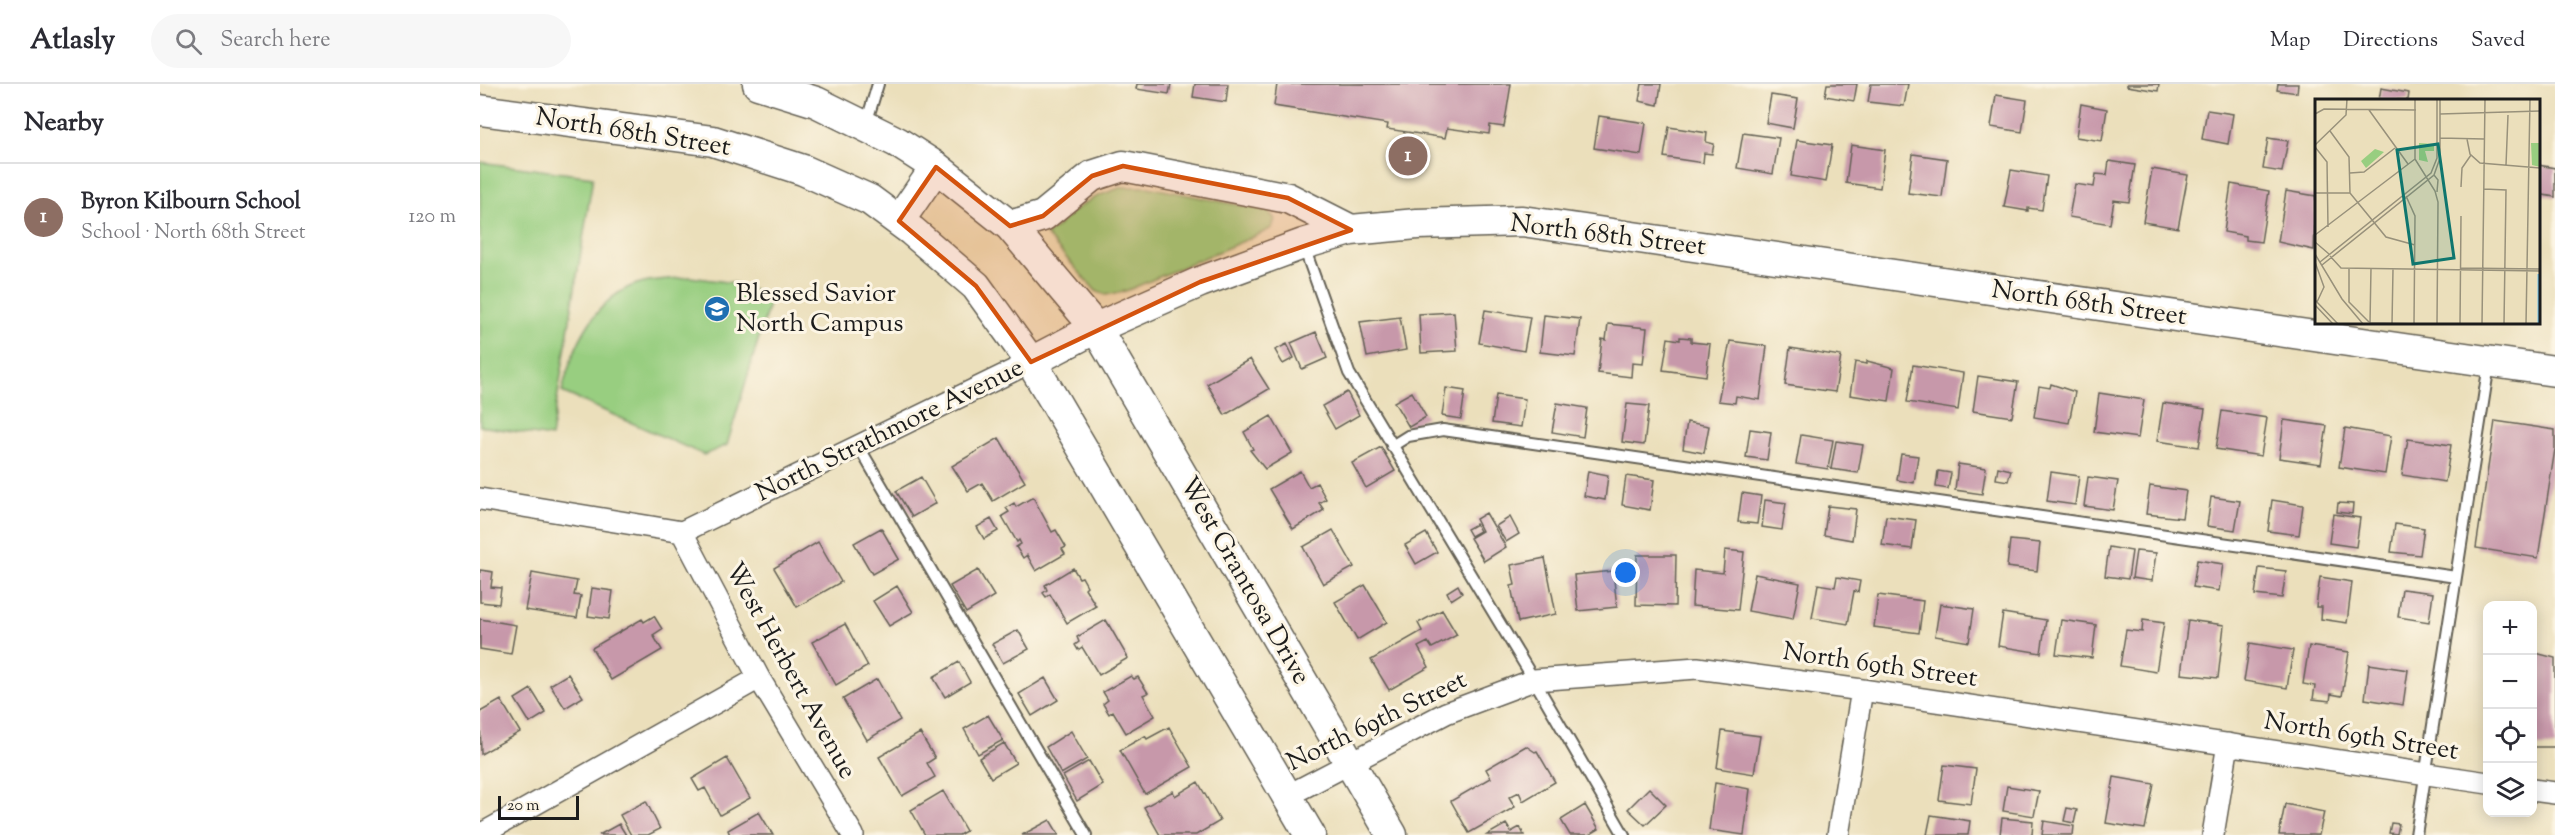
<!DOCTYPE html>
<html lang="en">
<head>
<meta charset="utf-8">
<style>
  body { margin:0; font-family:"Sorts Mill Goudy",serif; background:#f7f7f7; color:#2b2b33 }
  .controls { position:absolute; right:18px; bottom:18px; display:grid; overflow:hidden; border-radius:12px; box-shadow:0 3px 15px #0003 }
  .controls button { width:54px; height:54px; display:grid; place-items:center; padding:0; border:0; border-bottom:2px solid #e1e1e2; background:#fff; color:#2b2b33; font:30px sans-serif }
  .scale { position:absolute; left:18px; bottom:15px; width:81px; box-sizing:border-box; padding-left:6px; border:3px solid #1c1c1c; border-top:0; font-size:16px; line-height:21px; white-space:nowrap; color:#1c1c1c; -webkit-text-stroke:4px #fcf5e5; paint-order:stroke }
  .you { position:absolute; left:1146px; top:489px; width:21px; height:21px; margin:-15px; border:4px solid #fff; border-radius:50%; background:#1a73e8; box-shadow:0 0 0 9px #1a73e833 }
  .badge { display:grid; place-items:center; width:39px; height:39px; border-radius:50%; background:#111827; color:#fff; font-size:20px; font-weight:700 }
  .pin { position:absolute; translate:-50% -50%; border:3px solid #fff; box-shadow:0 2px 6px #0006 }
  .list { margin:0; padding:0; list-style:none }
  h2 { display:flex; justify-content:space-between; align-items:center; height:78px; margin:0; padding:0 24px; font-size:26px }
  h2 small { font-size:20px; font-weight:400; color:#7c7c81 }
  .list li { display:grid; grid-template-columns:39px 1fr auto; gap:18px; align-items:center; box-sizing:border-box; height:108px; padding:0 24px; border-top:2px solid #e1e1e2 }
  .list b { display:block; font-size:22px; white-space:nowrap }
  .list p { margin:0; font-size:20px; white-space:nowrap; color:#7c7c81 }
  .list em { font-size:20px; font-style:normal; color:#7c7c81 }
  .icon { flex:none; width:33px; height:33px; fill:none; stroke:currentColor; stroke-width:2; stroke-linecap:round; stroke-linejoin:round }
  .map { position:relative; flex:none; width:2075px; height:751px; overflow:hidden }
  header { display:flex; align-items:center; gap:36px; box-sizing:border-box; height:84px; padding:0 30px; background:#fff; border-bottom:2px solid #e1e1e2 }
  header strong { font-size:28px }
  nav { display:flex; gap:33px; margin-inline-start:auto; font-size:21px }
  .search { width:420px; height:54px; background:#f7f7f7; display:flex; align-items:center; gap:15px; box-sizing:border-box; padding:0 21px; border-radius:33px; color:#7c7c81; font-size:22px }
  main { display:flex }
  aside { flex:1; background:#fff }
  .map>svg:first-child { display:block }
</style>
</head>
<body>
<header>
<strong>Atlasly</strong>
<div class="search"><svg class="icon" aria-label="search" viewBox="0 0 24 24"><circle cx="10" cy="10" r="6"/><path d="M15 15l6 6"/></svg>Search here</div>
<nav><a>Map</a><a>Directions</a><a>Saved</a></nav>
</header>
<main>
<aside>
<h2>Nearby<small></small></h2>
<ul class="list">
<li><span class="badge" style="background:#8d6e63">1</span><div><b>Byron Kilbourn School</b><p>School · North 68th Street</p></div><em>120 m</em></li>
</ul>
</aside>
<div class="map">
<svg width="2075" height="751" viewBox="0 0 2075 751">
  <rect width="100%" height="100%" fill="#fcf5e5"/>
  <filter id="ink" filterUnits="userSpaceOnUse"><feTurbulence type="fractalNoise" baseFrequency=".0167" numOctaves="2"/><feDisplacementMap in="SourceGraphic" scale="12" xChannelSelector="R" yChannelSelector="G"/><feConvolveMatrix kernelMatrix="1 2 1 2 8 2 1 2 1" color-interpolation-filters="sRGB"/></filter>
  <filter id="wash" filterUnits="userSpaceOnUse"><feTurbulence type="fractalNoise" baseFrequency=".008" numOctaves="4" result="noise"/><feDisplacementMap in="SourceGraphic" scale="24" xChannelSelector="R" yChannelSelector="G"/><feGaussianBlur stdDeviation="1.35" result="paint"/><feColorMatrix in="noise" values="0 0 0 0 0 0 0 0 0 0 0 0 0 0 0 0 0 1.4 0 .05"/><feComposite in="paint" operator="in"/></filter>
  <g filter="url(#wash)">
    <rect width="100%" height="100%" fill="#ebdfbb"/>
    <!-- green -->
    <path fill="#98ce80" stroke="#5a754e" stroke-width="1.5" d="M0,78L113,93L71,353L0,342Z
      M643,103H668L788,127L795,135L792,144L780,150L646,207L626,211L616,207L566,151C578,144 585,134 595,126C610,114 625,109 643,103Z
      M210,193L254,199L291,213L247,361L224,371L82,308C92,263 116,209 164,198C179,195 195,195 210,193Z"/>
    <g id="blocks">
      <!-- building -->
      <path fill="#c798aa" d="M657,0H691L689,10L656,5Z
        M715,0H748L746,18L713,13Z
        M797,0H1031L1024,43L1010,41L1009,50L967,44L965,54L907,45L908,40L794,22Z
        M1162,0H1181L1178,21L1159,17Z
        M1347,0H1377L1374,17L1345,12Z
        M1391,0H1428L1424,22L1388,18Z
        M1647,0H1679L1678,7L1647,2Z
        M1798,0H1818L1817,9L1797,6Z
        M1901,4L1929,9L1928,16H1899Z
        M1291,11L1318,15L1313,44L1286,39Z
        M1516,11L1547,16L1542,48L1511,43Z
        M1601,20L1627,25L1622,57L1596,53Z
        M1727,26L1753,30L1748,60L1722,55Z
        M1119,32L1166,39L1161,71L1114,64Z
        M1189,43L1227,49L1226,58L1234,60L1232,70L1224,69L1223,79L1184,73Z
        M1263,49L1299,54L1293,90L1257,84Z
        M1788,54L1808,57L1802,88L1783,85Z
        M1317,56L1352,61L1346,98L1311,92Z
        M1371,61L1405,66L1400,104L1366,99Z
        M1433,70L1467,75L1462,113L1428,109Z
        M1629,77L1655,81L1649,118L1634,116L1630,140L1589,133L1595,100L1614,103L1616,90L1627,91Z
        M2058,81L2075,84V113L2058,110Z
        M1672,85L1708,91L1698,144L1663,138Z
        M1531,86L1567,92L1562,126L1548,124V127L1524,123Z
        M1751,100L1789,107L1781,158L1766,156V152L1744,148Z
        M1806,107L1836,112L1834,166L1798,158Z
        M1005,226L1050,233L1044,267L999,259Z
        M974,228L977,267L941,269L939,230Z
        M1064,231L1100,235L1095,272L1060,268Z
        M920,233L926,266L887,273L880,238Z
        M1128,240L1167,244L1163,280L1152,279L1151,293L1118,289L1122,255L1126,256Z
        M836,248L847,274L822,285L811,259Z
        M1200,253L1211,254V258L1230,260L1226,292L1183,286L1188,254L1200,256Z
        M1250,257L1287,262L1280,316L1256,312L1255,319L1238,317Z
        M807,260L814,274L803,280L795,266Z
        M1310,264L1361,272L1355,308L1305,301Z
        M770,275L789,305L745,331L727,300Z
        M1387,277L1414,284L1409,317L1370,311L1375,278L1387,280Z
        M1433,281L1483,289L1478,326L1427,318Z
        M1498,292L1538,298L1532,333L1493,327Z
        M1571,300L1595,308L1589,339L1554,333L1559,302L1570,304Z
        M966,304L985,307L981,335L962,332Z
        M867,308L879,331L855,345L842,322Z
        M932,308L946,333L929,343L914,318Z
        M1619,309L1664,316L1658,354L1614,348Z
        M1016,311L1045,315L1041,343L1012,339Z
        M1077,319L1107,324L1103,353L1072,348Z
        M1683,319L1725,325L1719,363L1677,357Z
        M1147,320L1169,322L1164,361L1142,358Z
        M1742,327L1787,334L1781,372L1736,365Z
        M791,332L812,369L785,385L770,366L773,365L764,348Z
        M1804,336L1847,342L1841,380L1799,374Z
        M2015,337L2075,346V365L2058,474L1996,464Z
        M1207,338L1229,342L1224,369L1203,365Z
        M1865,344L1911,352L1905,390L1859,383Z
        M1270,345L1291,348L1287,376L1266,373Z
        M1321,351L1353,356L1348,385L1316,380Z
        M519,354L545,398L513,417L502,399L488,407L472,382Z
        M1928,355L1971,361L1965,398L1922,391Z
        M1356,357L1383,361L1378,389L1351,385Z
        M901,363L915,387L886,404L872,379Z
        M1421,370L1438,372L1434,399L1417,396Z
        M1478,380L1506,384L1502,410L1475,406Z
        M1518,383L1531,386L1528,397L1516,395Z
        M820,387L829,403L837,399L846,415L839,419L844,426L813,445L789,405Z
        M1108,387L1128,391L1125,416L1104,412Z
        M1458,387L1471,389L1468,405L1456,403Z
        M1571,388L1599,392L1595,421L1567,417Z
        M1146,392L1174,396L1170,426L1142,421Z
        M441,393L456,419L432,433L416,407Z
        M1608,393L1638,397L1633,426L1604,422Z
        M1670,402L1706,407L1702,434L1666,430Z
        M1262,409L1281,412L1277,440L1258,438Z
        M553,413L572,448L576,446L586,463L582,465L585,470L556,487L547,471L543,474L536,463L541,460L539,456L537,458L522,432L529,428L526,424L534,419L536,423Z
        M1731,413L1760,417L1755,446L1727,442Z
        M1285,416L1306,419L1302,446L1282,443Z
        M1792,416L1823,421L1819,451L1788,447Z
        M1858,419L1873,420L1872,430L1857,428Z
        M1348,422L1376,425L1372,456L1344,451Z
        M1006,429L1026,463L1004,477L990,454L1002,447L996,435Z
        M1853,430L1880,434L1876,463L1849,459Z
        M1406,432L1436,436L1432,465L1402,461Z
        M1030,433L1039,450L1026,458L1016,442Z
        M511,435L518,447L504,455L497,443Z
        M996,440L1000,447L991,452L987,445Z
        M1915,440L1944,444L1940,471L1911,468Z
        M401,444L419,475L392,490L374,459Z
        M853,446L874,483L843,500L823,463Z
        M946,449L957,468L936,480L925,461Z
        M1530,456L1560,459L1557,487L1527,483Z
        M338,458L361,498L317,523L294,484Z
        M1629,463L1652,467L1648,495L1625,492Z
        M1245,466L1264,468L1258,526L1212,522L1214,486L1243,489Z
        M1656,467L1676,469L1672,497L1652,494Z
        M1157,471H1196L1195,522L1156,521Z
        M1065,474L1076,530L1038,538L1031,502L1035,501L1031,481Z
        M1717,476L1743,480L1739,507L1713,503Z
        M593,484L599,494L602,493L607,502L605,504L616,522L587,539L570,510L566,513L563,509L567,506L565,501Z
        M1779,484L1806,487L1802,514L1775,511Z
        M0,486L13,488L11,503L21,504L19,520L0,518Z
        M498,486L514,512L486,529L470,502Z
        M1133,487L1137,523L1098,527L1094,491Z
        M52,489L97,497L94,511L101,512L97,534L45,526Z
        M1275,490L1320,499L1313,535L1268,527Z
        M1357,493L1380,497L1378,508L1374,507L1368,540L1332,534L1338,500L1355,503Z
        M1840,493L1872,498L1867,539L1841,535L1842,523H1836Z
        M885,501L907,538L877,556L855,518Z
        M978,501L982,509L971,516L967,508Z
        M417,502L433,528L409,542L393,517Z
        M112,504L133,507L129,535L108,532Z
        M1922,505L1953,509L1949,538L1918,533Z
        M1398,511L1443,517L1439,549L1394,543Z
        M1460,520L1494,525L1489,558L1455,552Z
        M962,526L977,551L952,564L948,558L938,563L949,583L909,606L891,576L942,547L938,539Z
        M1523,529L1566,536L1561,569L1518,562Z
        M174,532L182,545L173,551L182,566L131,596L112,564L162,535L164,538Z
        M0,535L36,541L31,570L0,565Z
        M626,536L648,574L619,591L602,563L598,566L595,561L599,558L597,553Z
        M1581,536L1616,541L1612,574L1576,570Z
        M1663,536L1684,539L1676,588L1640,582L1646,546L1662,548Z
        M1708,536L1744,541L1738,594L1701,590Z
        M365,540L388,582L356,601L332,558Z
        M538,546L549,565L523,579L512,560Z
        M1770,559L1813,566L1807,604L1764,597Z
        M1829,562L1869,568L1862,612L1851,610L1850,617L1833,615L1835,602L1823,600Z
        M2052,568L2075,574V663H2052Z
        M479,578L490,598L465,613L453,593Z
        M1889,580L1928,586L1923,621L1885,615Z
        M88,590L103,613L85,624L70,601Z
        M651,592L654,595L658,593L668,609L663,611L675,632L646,649L633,627L629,630L623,620L628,616L623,608Z
        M565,594L578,616L552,632L539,610Z
        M397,595L420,636L387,656L363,615Z
        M51,605L66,629L50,639L35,615Z
        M21,616L40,648L1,670L0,628Z
        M508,631L523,656L498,670L484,645Z
        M689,643L712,683L665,710L640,666L665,652L667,655Z
        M591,647L607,675L581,690L566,663Z
        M1242,647L1280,652L1274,690L1237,684Z
        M440,649L455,674L447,679L455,693L422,712L399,673Z
        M524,659L536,679L511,694L499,674Z
        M1046,662L1055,668L1057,667L1075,698L1043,717L1039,708L1029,713L1035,723L989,749L971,717L1011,694L1006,685Z
        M247,674L270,714L240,731L225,704L219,707L212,695Z
        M609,677L623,701L597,717L583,692Z
        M1464,681L1496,685L1491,720L1459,716Z
        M1634,693L1674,700L1665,745L1626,739Z
        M718,698L740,737L716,751H680L664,723L693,707L695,712Z
        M1235,699L1270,705L1264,751L1229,746Z
        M1527,702L1559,707L1554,732L1523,727Z
        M1169,704L1186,721L1165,741L1148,725Z
        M463,707L486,747L479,751H445L431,726Z
        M166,717L180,745L168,751H151L140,731Z
        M1805,720L1844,728L1839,751H1799Z
        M1105,721L1119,745L1109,751H1090L1081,736Z
        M1587,724L1597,726L1594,739L1584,737Z
        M279,728L293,751H250L248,746Z
        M1451,731L1490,737L1488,751H1447Z
        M1522,734L1553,737L1552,751H1520Z
        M570,736L579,751H542Z
        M1564,737L1594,742L1593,751H1562Z
        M1911,739L1919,740L1917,750L1909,749Z
        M139,740L146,751H119Z
        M1026,740L1031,748L1040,743L1044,751H1007Z"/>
    </g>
  </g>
  <g filter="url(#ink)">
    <use href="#blocks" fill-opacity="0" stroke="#646054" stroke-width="1.5"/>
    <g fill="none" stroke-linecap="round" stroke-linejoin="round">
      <!-- lane casing -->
      <g stroke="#646054" stroke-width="14">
        <path id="lane" d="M386,40L398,0
          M824,163L869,289L1054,596L1144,751
          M912,362L928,352L963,346L1976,493
          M379,363L606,751
          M1936,751L2009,280"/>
      </g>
      <!-- street casing -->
      <g stroke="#646054" stroke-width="24">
        <path id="street" d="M0,415L202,448
          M202,448L551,278
          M202,448L279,594L373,751
          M2052,706L2075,709
          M807,712L966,629L1054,596L1217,584L1382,606L2008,699
          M0,751L279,594
          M1358,751L1382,606
          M1733,751L1748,660"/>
      </g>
      <!-- secondary casing -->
      <g stroke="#646054" stroke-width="33">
        <path id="secondary" d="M278,0L336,18L417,58L456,83L530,142L616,244L912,751
          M0,26L233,57L323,86L390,116L432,147L496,202L551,278L574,316L830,751
          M419,137L456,83
          M530,142L563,132L612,92L643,82L808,114L871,146
          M551,278L616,244L720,198L823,160L871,146L937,140L1042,137L2075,287"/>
      </g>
      <!-- lane -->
      <use href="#lane" stroke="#fff" stroke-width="10"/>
      <!-- street -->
      <use href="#street" stroke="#fff" stroke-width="21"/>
      <!-- secondary -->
      <use href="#secondary" stroke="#fff" stroke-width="30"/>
    </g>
  </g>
  <!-- marked area -->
  <path fill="#d4530e" fill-opacity="0.2" stroke="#d4530e" stroke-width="4.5" stroke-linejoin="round" d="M643,82L808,114L871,146L720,198L551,278L496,202L419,137L456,83L530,142L563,132L612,92Z"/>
  <!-- icons -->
  <defs>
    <g id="school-disc" transform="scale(1.35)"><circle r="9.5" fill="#1f6fb2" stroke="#fcf5e5"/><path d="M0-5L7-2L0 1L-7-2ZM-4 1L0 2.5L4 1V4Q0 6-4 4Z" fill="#fff"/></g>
  </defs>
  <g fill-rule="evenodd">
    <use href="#school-disc" x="237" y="225"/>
  </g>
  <g text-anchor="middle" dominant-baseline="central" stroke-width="6" stroke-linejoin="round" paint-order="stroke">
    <!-- street labels -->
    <g font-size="26" fill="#1c1c1c" stroke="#fcf5e5">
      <text transform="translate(153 49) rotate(9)">North 68th Street</text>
      <text transform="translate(1128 152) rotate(7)">North 68th Street</text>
      <text transform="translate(1609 220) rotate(8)">North 68th Street</text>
      <text transform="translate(410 347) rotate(-26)">North Strathmore Avenue</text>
      <text transform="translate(764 497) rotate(60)">West Grantosa Drive</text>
      <text transform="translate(1400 582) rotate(8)">North 69th Street</text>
      <text transform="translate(310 587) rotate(61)">West Herbert Avenue</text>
      <text transform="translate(897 638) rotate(-26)">North 69th Street</text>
      <text transform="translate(1881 653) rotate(9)">North 69th Street</text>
    </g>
    <!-- poi labels -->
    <g font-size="26" fill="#1c1c1c" stroke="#fcf5e5" text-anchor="start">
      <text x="256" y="210">Blessed Savior<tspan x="256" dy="30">North Campus</tspan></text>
    </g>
  </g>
  <!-- overview -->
  <g transform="translate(1835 15)">
    <rect width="225" height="225" fill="#ebdfbb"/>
    <path d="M104,44L119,45V52H110L113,63L104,61ZM216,44H225V68L217,66ZM60,50L69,53L51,69L46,62Z" fill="#98ce80"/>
    <path fill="none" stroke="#6abde6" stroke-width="3" d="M224,225V175"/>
    <path fill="none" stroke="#98917b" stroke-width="1.5" d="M54,11L93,65M0,15L9,10L101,11M125,15L225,12M15,32L34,58L35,94M125,39L169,40M152,40L155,55L165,64L225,69M0,46L31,16L32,0M0,48L12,63L13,128M100,60L120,92L123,103L122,225M100,60V0M191,66L193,16M35,74L49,73L80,49M119,76L123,81L122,93M146,88L147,69L156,56M169,90L191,91L189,225M0,94H35M35,94L71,138L100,146M91,97L100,117L99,225M0,136L100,60M0,143L14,155M0,155L27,200L48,225M15,157L26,169L225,172M0,163L9,188L2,203M5,163L116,74L122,59V0M7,166L119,76L125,59V0M34,169V203L54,223M56,169L55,224L107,225M146,169L225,170M0,201L23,225M0,206L18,225M77,225L78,170M145,225L146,117M167,225L170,0M211,225L215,0"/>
    <path fill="#0f766e" fill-opacity="0.15" stroke="#0f766e" stroke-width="3" d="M123,45L139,159L98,165L82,51Z"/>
    <rect width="225" height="225" fill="none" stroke="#1c1c1c" stroke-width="3"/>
  </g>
</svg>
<div class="controls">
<button>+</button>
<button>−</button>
<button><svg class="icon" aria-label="locate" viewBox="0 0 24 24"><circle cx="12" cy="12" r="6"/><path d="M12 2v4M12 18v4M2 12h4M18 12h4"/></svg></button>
<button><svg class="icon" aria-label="layers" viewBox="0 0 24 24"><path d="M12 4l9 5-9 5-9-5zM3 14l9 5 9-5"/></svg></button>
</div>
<div class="scale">20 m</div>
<div class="you"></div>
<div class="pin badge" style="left:928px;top:72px;background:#8d6e63">1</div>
</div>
</main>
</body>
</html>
